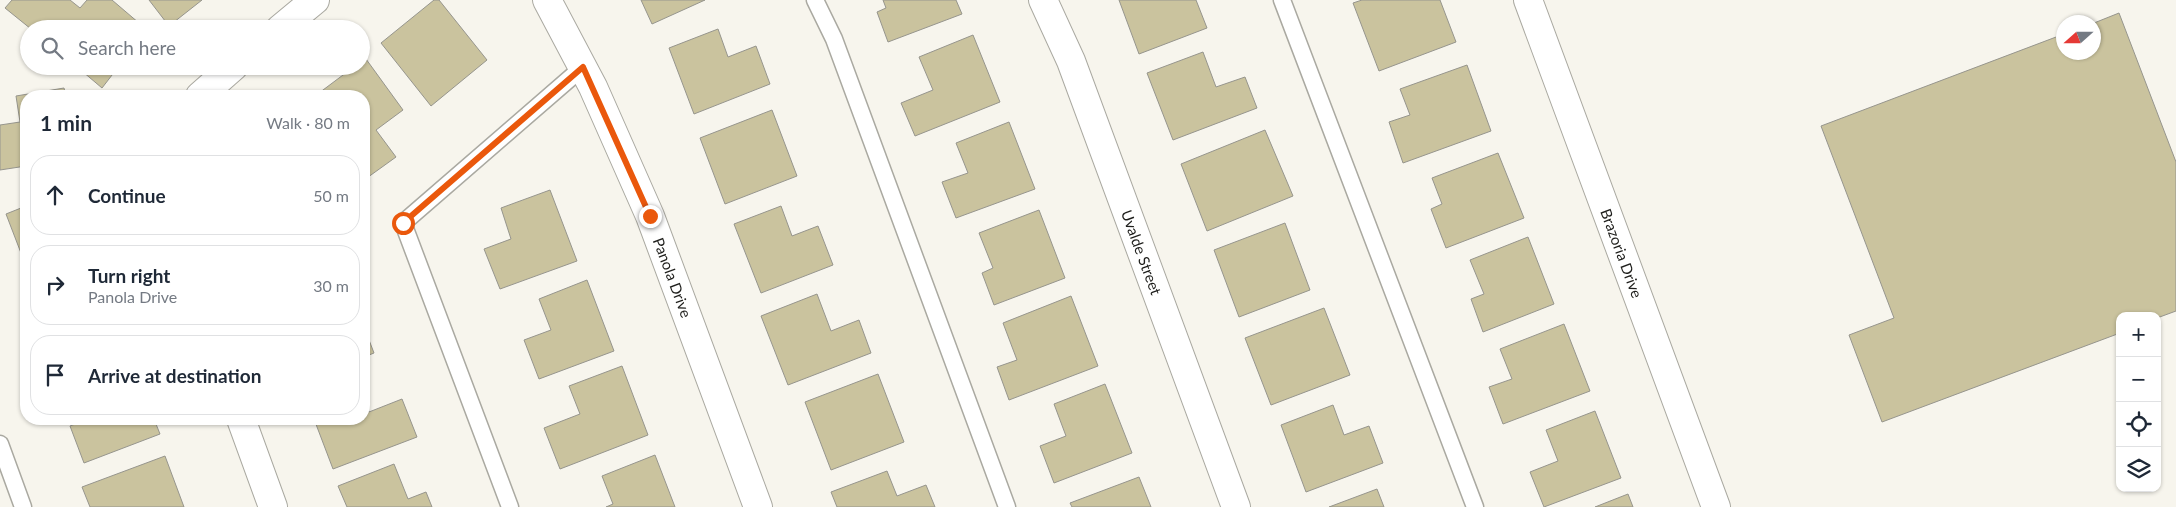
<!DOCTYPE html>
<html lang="en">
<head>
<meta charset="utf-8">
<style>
  body { margin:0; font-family:Lato,sans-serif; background:#f6f6f7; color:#1f2937 }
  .controls { position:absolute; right:15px; bottom:15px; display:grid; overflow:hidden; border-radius:10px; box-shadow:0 1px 4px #0004 }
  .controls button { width:45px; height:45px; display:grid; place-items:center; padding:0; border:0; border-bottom:1px solid #e0e1e3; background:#fff; color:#1f2937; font:25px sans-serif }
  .compass { position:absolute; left:2056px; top:15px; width:45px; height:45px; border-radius:50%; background:#fff; box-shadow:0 1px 4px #0004; rotate:249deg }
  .stop { position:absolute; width:15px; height:15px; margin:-11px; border:4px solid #ea580c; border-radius:50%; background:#fff }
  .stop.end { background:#ea580c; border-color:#fff; box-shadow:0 1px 5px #0008 }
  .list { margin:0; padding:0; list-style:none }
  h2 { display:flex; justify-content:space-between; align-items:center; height:65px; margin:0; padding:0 20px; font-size:21px }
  h2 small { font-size:16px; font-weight:400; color:#747a83 }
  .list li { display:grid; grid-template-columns:32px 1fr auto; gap:15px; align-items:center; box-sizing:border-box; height:80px; margin:0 10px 10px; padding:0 10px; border:1px solid #e0e1e3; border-radius:20px }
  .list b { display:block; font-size:19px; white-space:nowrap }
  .list p { margin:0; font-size:16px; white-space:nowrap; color:#747a83 }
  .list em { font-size:16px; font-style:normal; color:#747a83 }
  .icon { flex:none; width:28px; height:28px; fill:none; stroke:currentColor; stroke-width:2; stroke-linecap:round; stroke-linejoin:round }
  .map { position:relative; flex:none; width:2176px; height:507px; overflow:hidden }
  .search { position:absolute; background:#fff; box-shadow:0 1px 4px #0004; left:20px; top:20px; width:350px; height:55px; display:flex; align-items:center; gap:12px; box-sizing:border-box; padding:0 18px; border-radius:28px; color:#747a83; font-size:19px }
  .panel { position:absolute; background:#fff; box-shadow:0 1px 4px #0004; left:20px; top:90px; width:350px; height:335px; border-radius:20px }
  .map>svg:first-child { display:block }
</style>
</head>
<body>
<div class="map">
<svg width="2176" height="507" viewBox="0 0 2176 507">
  <rect width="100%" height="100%" fill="#f7f5ed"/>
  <!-- building -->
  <path fill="#cac39e" stroke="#96958d" d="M12,0H70L80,8L87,0H112L146,29H31L5,8Z
    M149,0H202L169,26Z
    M434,0H439L487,60L431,106L381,43Z
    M641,0H705L652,24Z
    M883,0H956L962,14L888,42L877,12L886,8Z
    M1119,0H1196L1207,28L1139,54Z
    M1362,0H1440L1456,42L1379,71L1353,3Z
    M2119,13L2176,162V311L2157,318V316H2120V333L1882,422L1849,335L1894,318L1821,126L2064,34V52H2094V23Z
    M718,29L728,57L756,46L770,84L694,114L669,48Z
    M973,35L1000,102L915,136L901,103L933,90L919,57Z
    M1203,52L1216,87L1245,77L1257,108L1173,140L1147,73Z
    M366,59L403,110L376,130L396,157L364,180V96H315L355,66H361V62Z
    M1467,65L1491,131L1403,163L1389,122L1410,115L1400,89Z
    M76,66H119L102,88Z
    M64,88L66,96H26V166L0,170V125L20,122L16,96Z
    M772,110L797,176L725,204L700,138Z
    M1009,122L1035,189L956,218L942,182L968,173L956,143Z
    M1265,130L1293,196L1207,231L1181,164Z
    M1498,153L1524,218L1446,248L1431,209L1442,204L1432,178Z
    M550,190L577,261L500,289L484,249L511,239L501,208Z
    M26,206V266L6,214Z
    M781,206L792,236L818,226L833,265L761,293L734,224Z
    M1039,210L1065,278L994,305L982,273L993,268L979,233Z
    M1285,223L1310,290L1239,317L1214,250Z
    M1528,237L1554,304L1483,332L1471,299L1484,294L1470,260Z
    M587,280L614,351L539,379L524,340L551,330L539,299Z
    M817,294L831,331L859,320L871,353L788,385L761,316Z
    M1071,296L1098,366L1009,400L997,367L1017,360L1003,323Z
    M1324,308L1350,375L1271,405L1245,338Z
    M1564,324L1590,391L1503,424L1489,387L1512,379L1500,349Z
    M364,327L374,353L364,357Z
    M622,366L648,435L560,469L544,428L580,414L569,386Z
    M878,374L904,442L831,470L805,402Z
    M1105,384L1132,453L1054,483L1040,446L1066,436L1054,404Z
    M364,397L369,412L402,399L417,437L333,469L314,419H364Z
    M1333,405L1344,435L1369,426L1383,463L1306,492L1281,425Z
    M1595,411L1621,478L1544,507L1530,472L1558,461L1546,430Z
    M83,419H154L160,434L84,463L70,426L83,421Z
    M655,455L675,507H606L613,504L602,476Z
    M165,456L184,507H90L82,487Z
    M394,464L408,499L426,492L432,507H347L338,486Z
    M887,471L897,496L926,485L935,507H837L831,492Z
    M1139,477L1151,507H1072L1070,503Z
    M1377,489L1384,507H1329Z
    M1628,494L1633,507H1595Z"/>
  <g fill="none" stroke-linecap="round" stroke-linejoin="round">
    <!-- service casing -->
    <g stroke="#aaa9a1" stroke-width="19">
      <path id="service" d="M815,0L834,39L1007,507
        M1282,0L1475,507
        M0,444L23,507
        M510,507L403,223L583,67"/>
    </g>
    <!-- minor casing -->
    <g stroke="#aaa9a1" stroke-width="30">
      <g id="minor">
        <path id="s1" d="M547,0L593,87L650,216L758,507"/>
        <path id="s2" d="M1043,0L1071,61L1236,507"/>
        <path id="s3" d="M1528,0L1716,507"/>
        <path d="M280,29L315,0"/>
        <path d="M200,96L234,66"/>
        <path d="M241,419L273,507"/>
      </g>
    </g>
    <!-- service -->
    <use href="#service" stroke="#fff" stroke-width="16"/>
    <!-- minor -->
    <use href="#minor" stroke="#fff" stroke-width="28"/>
  </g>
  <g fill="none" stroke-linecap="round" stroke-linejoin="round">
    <!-- route -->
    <path stroke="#ea580c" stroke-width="6" d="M403,223L583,67L650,216"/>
  </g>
  <g text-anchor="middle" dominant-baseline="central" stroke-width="5" stroke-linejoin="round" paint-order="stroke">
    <!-- street labels -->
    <g font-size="15" fill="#1e1e1b" stroke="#f7f5ed">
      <text stroke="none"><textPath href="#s2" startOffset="271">Uvalde Street</textPath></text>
      <text stroke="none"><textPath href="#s3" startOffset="270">Brazoria Drive</textPath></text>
      <text stroke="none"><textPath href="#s1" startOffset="305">Panola Drive</textPath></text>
    </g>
  </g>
</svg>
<div class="controls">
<button>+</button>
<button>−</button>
<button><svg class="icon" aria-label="locate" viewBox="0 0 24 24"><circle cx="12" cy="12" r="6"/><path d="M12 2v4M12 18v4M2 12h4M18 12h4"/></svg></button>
<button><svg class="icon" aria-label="layers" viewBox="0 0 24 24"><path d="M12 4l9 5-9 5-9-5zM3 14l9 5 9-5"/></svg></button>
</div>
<svg class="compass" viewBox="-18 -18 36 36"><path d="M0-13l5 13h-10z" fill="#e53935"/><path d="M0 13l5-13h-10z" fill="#747a83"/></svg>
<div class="stop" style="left:403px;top:223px"></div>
<div class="stop end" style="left:650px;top:216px"></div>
<div class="search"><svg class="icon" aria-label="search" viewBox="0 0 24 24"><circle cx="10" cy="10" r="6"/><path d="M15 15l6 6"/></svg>Search here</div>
<section class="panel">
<h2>1 min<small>Walk · 80 m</small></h2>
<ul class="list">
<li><svg class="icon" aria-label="ahead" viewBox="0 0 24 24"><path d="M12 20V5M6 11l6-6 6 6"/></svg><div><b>Continue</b></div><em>50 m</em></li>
<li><svg class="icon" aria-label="right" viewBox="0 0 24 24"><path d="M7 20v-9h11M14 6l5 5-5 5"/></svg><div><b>Turn right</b><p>Panola Drive</p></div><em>30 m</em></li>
<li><svg class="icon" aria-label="arrive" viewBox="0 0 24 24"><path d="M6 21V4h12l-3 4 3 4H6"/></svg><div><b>Arrive at destination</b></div></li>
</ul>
</section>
</div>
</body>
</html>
